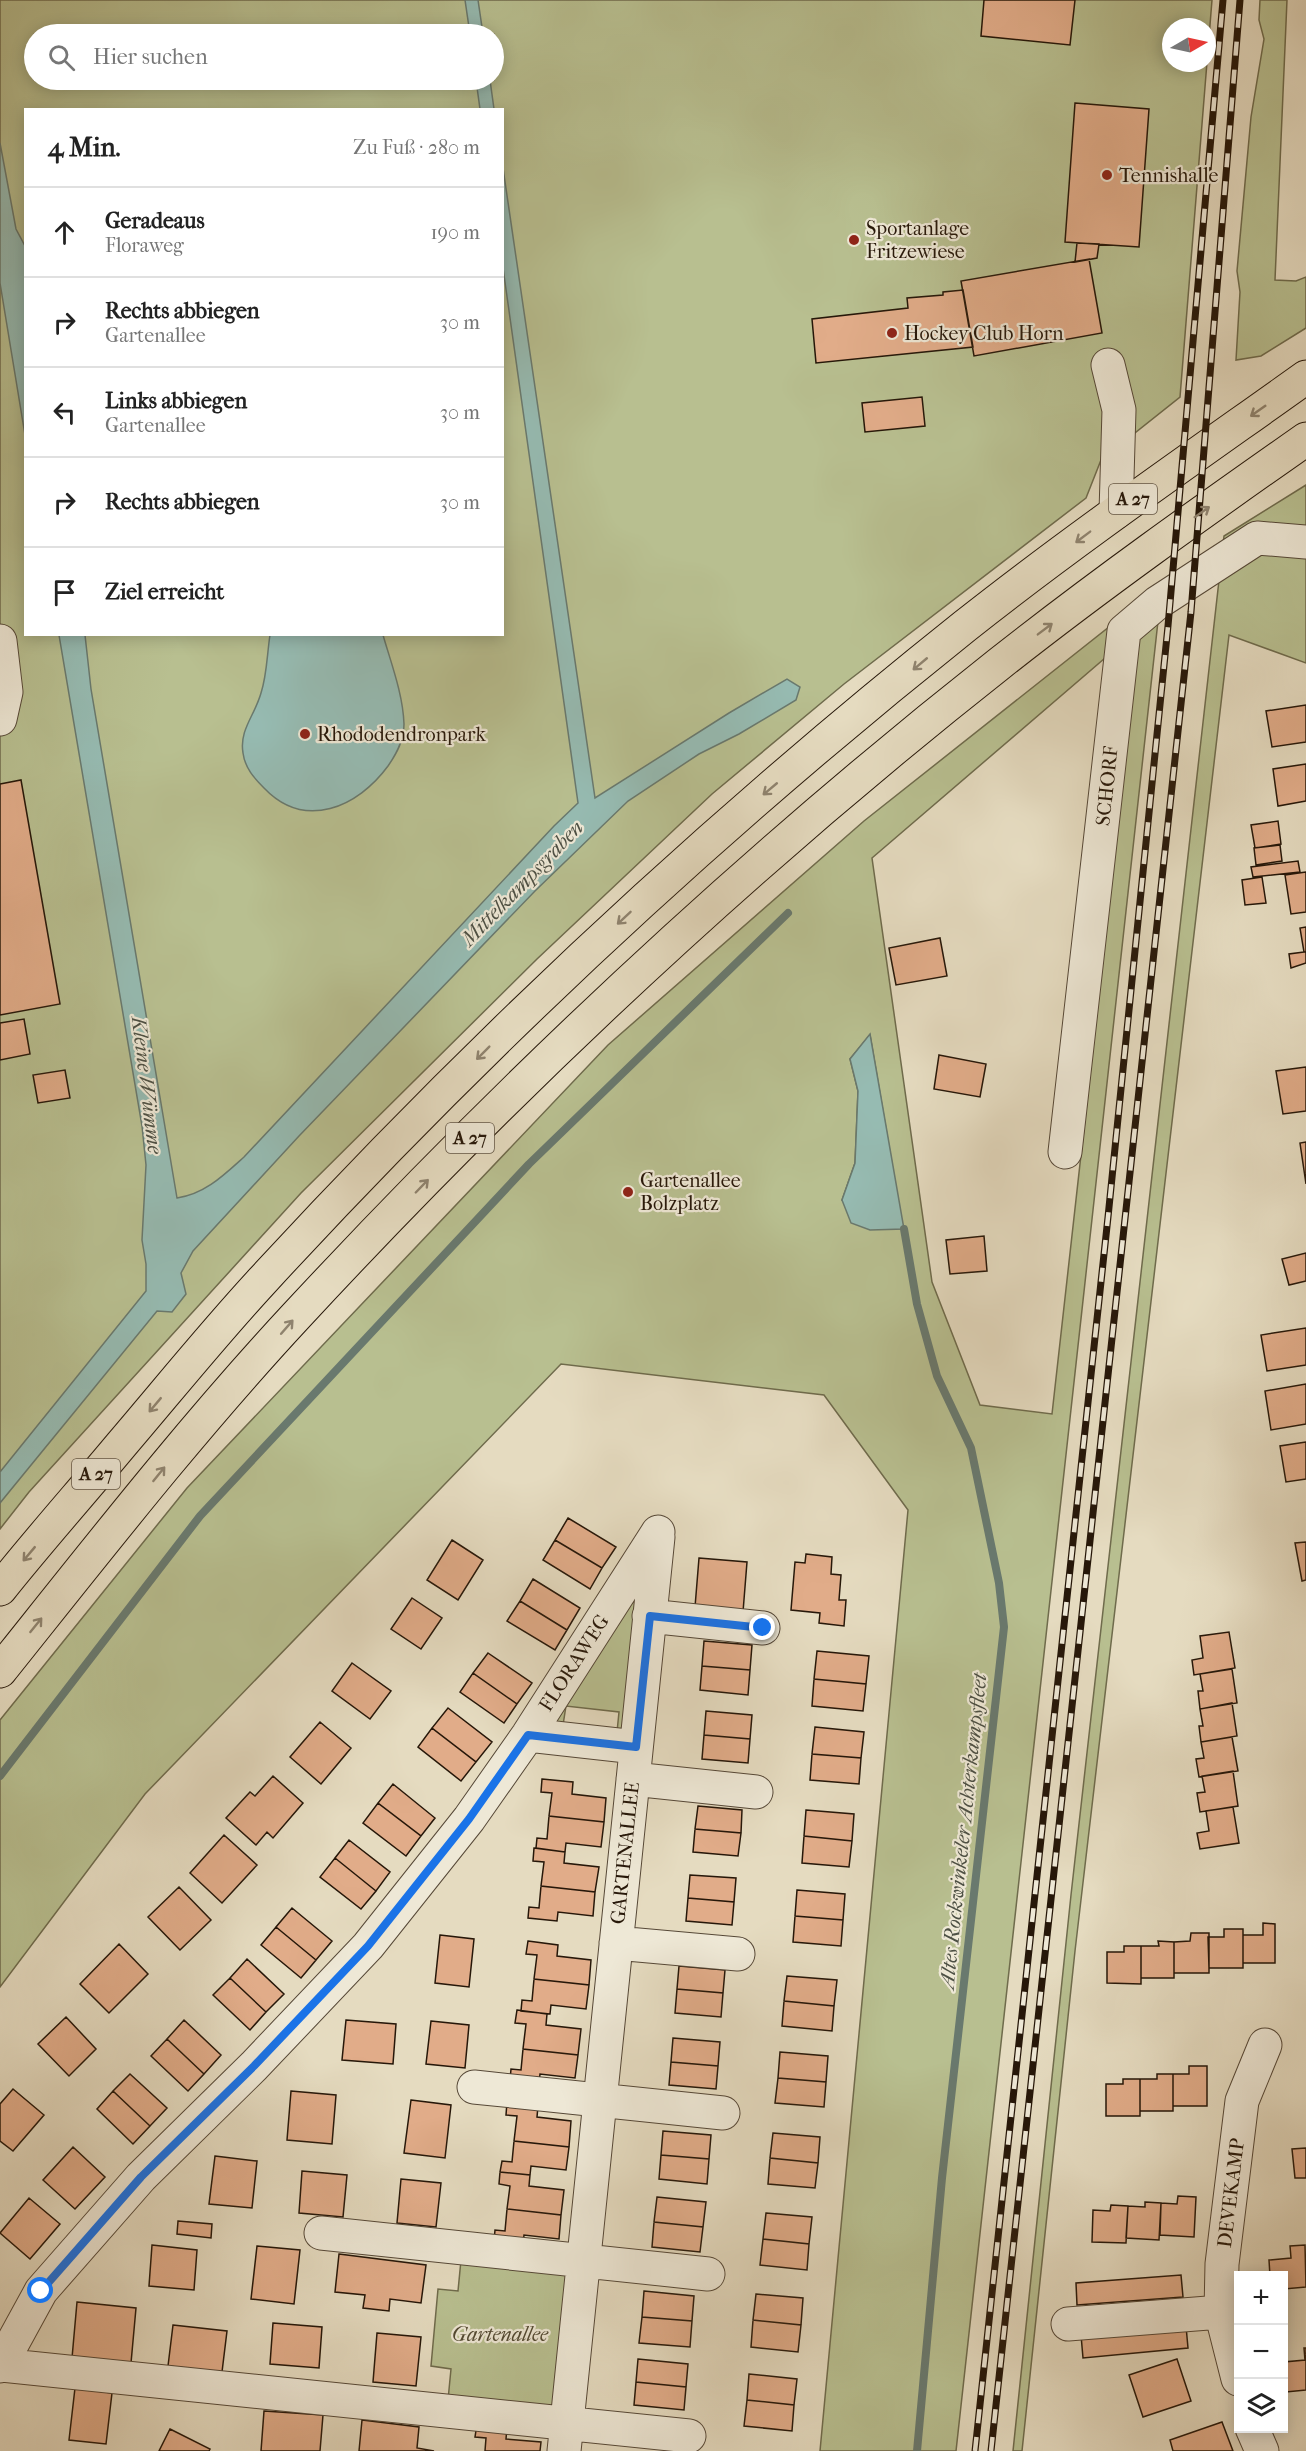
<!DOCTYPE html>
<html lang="de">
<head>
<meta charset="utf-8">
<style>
  body { margin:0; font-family:"IM FELL French Canon",serif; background:#f2f2f2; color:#222 }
  .controls { position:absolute; right:18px; bottom:18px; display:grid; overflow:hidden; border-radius:0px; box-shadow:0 3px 15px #0003 }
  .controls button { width:54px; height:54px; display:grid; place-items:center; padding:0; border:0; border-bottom:2px solid #e0e0e0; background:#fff; color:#222; font:30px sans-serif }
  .compass { position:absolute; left:1162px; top:18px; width:54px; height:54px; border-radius:50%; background:#fff; box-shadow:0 3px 15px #0003; rotate:81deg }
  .stop { position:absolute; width:18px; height:18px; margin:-14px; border:4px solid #1a73e8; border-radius:50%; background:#fff }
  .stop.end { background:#1a73e8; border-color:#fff; box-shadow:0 2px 6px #0008 }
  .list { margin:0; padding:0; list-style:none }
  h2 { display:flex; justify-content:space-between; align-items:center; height:78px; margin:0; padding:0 24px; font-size:26px }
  h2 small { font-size:20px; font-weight:400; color:#767676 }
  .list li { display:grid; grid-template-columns:39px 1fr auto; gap:18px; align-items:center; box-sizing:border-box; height:90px; padding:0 24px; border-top:2px solid #e0e0e0 }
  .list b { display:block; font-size:22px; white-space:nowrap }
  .list p { margin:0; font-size:20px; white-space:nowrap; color:#767676 }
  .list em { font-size:20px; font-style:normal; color:#767676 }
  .icon { flex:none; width:33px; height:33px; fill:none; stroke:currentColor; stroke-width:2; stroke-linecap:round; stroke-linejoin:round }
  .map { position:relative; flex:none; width:1306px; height:2451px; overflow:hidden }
  .search { position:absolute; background:#fff; box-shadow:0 3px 15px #0003; left:24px; top:24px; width:480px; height:66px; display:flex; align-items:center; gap:15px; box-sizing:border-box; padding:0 21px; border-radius:33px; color:#767676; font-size:22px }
  .panel { position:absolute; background:#fff; box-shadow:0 3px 15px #0003; left:24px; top:108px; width:480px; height:528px; border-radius:0px }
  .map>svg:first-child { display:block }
</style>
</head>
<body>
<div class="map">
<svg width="1306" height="2451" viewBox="0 0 1306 2451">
  <rect width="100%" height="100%" fill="#e5dbc0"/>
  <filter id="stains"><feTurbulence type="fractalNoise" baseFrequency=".00333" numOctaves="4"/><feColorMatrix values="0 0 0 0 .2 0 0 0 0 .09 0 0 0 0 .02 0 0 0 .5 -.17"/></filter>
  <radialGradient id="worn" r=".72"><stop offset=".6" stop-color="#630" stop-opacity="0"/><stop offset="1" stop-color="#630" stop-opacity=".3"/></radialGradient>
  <!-- green -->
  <path fill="#b8bf90" stroke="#6f6b4c" stroke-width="1.5" fill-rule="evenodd" d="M0,0H1212L1180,397L1101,460L1086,498L844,684L712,794L537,959L301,1193L29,1492L0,1529ZM1171,27H1207V63H1171ZM34,34H494V80H34ZM26,110H502V634H26Z
    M1260,0H1287L1275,280L1296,281L1306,277V328L1261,356L1236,360L1240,292L1237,271L1251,117L1264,39L1259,20Z
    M1306,485V663L1229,635L1075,1951L1022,2451H1013L1071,1895L1224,536Z
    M1162,585L956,2451H820L908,1510L824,1395L561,1364L145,1794L0,1987V1720L187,1488L608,1045L864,821ZM1140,628L1052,1414L980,1405L932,1282L872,858ZM870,1035L903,1229L842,1200L855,1163L858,1091L850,1059Z
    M641,1568L626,1728L617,1732L619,1712L566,1706L563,1725L549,1724Z
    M461,2260L567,2271L552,2411L448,2400L451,2369L431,2366L438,2289L458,2291Z"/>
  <!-- water -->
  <path fill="#96bbb2" stroke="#69796e" stroke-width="1.5" d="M465,0H478L483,34H470Z
    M476,80H490L494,109H480Z
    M0,143L16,229L25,246V435L0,283Z
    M503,168L595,798L729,713L787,679L800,687L796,700L739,734L699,754L628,801L535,891L299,1136L193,1251L181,1273L186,1294L172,1312L157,1311L0,1503V1472L146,1291V1264L142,1240L146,1165L142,1126L59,635H85L91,689L177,1198C205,1194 224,1175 244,1157L554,826L578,803L503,268Z
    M270,635H383C391,663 403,694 404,724C404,740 397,753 388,766C358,807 305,831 264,788C254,778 245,768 243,753C239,730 255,715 261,693C267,675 267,654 270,635Z
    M870,1034L904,1229L870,1230L851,1223L842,1200L855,1163L858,1091L850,1059Z"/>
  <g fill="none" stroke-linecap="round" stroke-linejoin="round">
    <!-- stream -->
    <path stroke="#69796e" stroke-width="8" d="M904,1229L917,1304L937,1376L971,1448L999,1583L1004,1627L942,2178L917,2451
      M0,1776L200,1516L529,1164L788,913"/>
  </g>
  <!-- building -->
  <path fill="#e1ac89" stroke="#261709" stroke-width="1.5" d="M984,0H1075L1070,45L981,36Z
    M1075,103L1149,109L1139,247L1065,242Z
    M1077,243L1099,244L1097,258L1075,262Z
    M1089,259L1102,333L974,356L961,281Z
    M963,290L973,347L816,363L812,319L908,308L907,298L943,295V292Z
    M922,397L925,426L865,432L862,403Z
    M1306,705V742L1272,747L1266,711Z
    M1306,764V801L1278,806L1273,769Z
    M21,780L60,1004L0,1015V784Z
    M1278,821L1281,844L1255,848L1251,825Z
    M1280,845L1282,861L1256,865L1254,848Z
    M1298,861L1300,872L1253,877L1251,867Z
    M1306,872V912L1291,914L1285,875Z
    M1262,877L1266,903L1245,905L1242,880Z
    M1306,927V952H1304L1300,928Z
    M940,938L947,976L896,985L889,948Z
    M1304,952H1306V963L1291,968L1289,954Z
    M24,1019L30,1054L0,1060V1023Z
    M939,1055L986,1064L980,1097L934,1089Z
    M1306,1067V1111L1283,1114L1276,1071Z
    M65,1070L70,1098L38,1103L33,1075Z
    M1306,1142V1184L1300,1143Z
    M984,1236L987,1271L950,1274L946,1240Z
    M1306,1253V1281L1289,1285L1282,1259Z
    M1306,1328V1365L1267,1371L1261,1335Z
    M1306,1384V1424L1271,1430L1265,1391Z
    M1306,1442V1479L1286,1482L1280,1446Z
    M568,1518L616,1547L602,1568L555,1540Z
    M452,1540L483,1560L458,1600L427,1580Z
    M555,1540L602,1568L590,1589L543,1560Z
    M1306,1542V1580L1302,1581L1295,1543Z
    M806,1554L832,1557L831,1574L841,1575L839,1600H846L844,1626L819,1623L820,1613L791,1610L795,1562L805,1563Z
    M699,1558L747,1562L743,1612L695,1607Z
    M533,1579L580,1608L567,1630L520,1601Z
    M412,1598L442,1618L421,1649L391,1629Z
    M520,1601L567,1630L555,1650L507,1621Z
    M1229,1632L1235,1668L1194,1675L1192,1660L1203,1658L1200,1636Z
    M704,1641L752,1645L750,1670L702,1666Z
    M817,1651L869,1656L866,1684L814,1679Z
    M488,1653L532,1683L517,1704L473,1673Z
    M352,1663L391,1691L370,1719L332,1691Z
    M702,1666L750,1670L748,1695L700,1690Z
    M1232,1669L1237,1703L1200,1709L1198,1691H1203L1200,1674Z
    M473,1673L517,1704L504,1723L460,1692Z
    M814,1679L866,1684L863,1711L812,1706Z
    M1232,1703L1237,1736L1201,1742L1199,1726H1203L1200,1709Z
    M448,1708L492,1742L476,1762L432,1728Z
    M706,1711L752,1715L750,1739L704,1735Z
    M320,1722L351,1748L321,1784L290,1757Z
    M815,1727L864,1732L861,1758L812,1754Z
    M432,1728L476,1762L461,1781L418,1747Z
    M704,1735L750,1739L748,1763L702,1759Z
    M1232,1737L1238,1771L1199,1777L1196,1759L1204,1758L1201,1742Z
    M812,1754L861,1758L859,1784L810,1780Z
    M1233,1771L1238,1806L1200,1812L1197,1793L1205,1792L1202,1776Z
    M273,1776L303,1803L273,1838L267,1832L256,1845L226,1818L250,1792L255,1796Z
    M542,1779L573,1782L572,1794L606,1798L604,1822L549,1816L552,1793L541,1792Z
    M393,1784L435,1818L421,1836L378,1803Z
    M378,1803L421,1836L406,1856L363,1823Z
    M698,1806L742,1810L741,1833L695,1829Z
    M1233,1807L1239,1843L1200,1849L1197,1833L1209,1831L1206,1811Z
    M806,1810L854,1814L852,1841L804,1836Z
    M549,1816L604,1822L601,1847L566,1843L565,1852L536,1848L537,1838L547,1839Z
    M695,1829L741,1833L738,1856L693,1852Z
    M224,1835L257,1865L222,1903L190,1873Z
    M804,1836L852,1841L849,1867L802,1863Z
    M349,1840L390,1872L376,1891L335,1858Z
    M534,1848L565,1852L564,1863L599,1867L595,1892L541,1886L544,1862L533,1861Z
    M335,1858L376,1891L361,1909L320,1877Z
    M690,1875L736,1878L734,1902L688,1898Z
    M541,1886L595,1892L593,1916L558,1912L557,1921L528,1918L529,1907L539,1908Z
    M179,1887L211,1920L180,1950L148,1917Z
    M797,1890L845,1894L843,1920L795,1916Z
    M688,1898L734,1902L732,1925L686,1921Z
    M292,1908L332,1941L316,1960L276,1927Z
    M795,1916L843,1920L841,1946L793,1942Z
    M1263,1923L1275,1924V1963H1243V1935H1263Z
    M276,1927L316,1960L301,1978L261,1945Z
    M1224,1929H1243V1968H1209L1208,1937H1224Z
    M1191,1933H1209V1973H1174V1942L1190,1941Z
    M440,1935L474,1939L469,1987L435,1983Z
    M528,1941L558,1945L557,1956L591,1960L589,1985L534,1979L537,1955L526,1954Z
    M1158,1941L1174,1942V1978H1141V1946H1159Z
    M119,1944L148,1974L109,2013L80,1984Z
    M1124,1946H1141V1984L1107,1983V1952H1124Z
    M247,1959L284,1994L266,2012L230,1978Z
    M679,1966L725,1970L723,1993L677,1989Z
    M787,1976L837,1980L834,2006L784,2001Z
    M230,1978L266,2012L250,2030L213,1995Z
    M534,1979L589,1985L586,2009L551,2005L550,2014L521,2011L522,2000L532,2001Z
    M677,1989L723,1993L721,2017L675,2013Z
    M784,2001L834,2006L832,2031L782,2026Z
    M517,2010L547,2014L546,2025L581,2029L578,2055L523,2049L526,2024L515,2023Z
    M66,2017L96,2049L69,2076L38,2044Z
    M184,2020L221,2055L204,2074L167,2039Z
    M346,2020L396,2024L393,2064L342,2060Z
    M431,2021L469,2025L465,2068L426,2064Z
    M673,2038L720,2042L718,2066L671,2062Z
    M167,2039L204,2074L188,2091L151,2056Z
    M523,2049L578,2055L575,2078L540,2074L539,2083L510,2080L511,2069L521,2070Z
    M780,2052L828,2056L826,2082L778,2078Z
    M671,2062L718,2066L716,2089L669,2085Z
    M1189,2066H1207V2106H1173V2074H1189Z
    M130,2074L167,2108L150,2126L113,2091Z
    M1157,2074H1173V2111H1140V2079H1157Z
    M778,2078L826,2082L824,2107L775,2103Z
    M1123,2079H1140V2116H1106V2084H1123Z
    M13,2089L44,2115L13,2151L0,2141V2104Z
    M113,2091L150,2126L133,2144L97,2109Z
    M291,2091L336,2095L332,2144L287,2140Z
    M411,2100L451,2105L445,2158L404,2153Z
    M507,2102L538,2106L537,2117L571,2121L569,2147L514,2141L517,2116L506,2115Z
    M663,2131L711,2135L709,2159L661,2155Z
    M773,2133L820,2137L818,2163L770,2158Z
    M514,2141L569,2147L566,2170L531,2166L530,2175L500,2172L502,2161L512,2162Z
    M73,2147L105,2177L75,2209L43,2180Z
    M1306,2148V2178H1295L1292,2149Z
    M661,2155L709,2159L707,2184L659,2179Z
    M215,2156L257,2161L252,2208L209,2204Z
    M770,2158L818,2163L815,2188L768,2184Z
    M302,2171L347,2175L343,2217L299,2213Z
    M500,2172L530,2175L529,2186L564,2190L561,2215L507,2209L510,2186L499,2184Z
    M401,2179L441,2183L436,2227L397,2223Z
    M1178,2196L1196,2197L1194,2237L1160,2235L1161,2203L1177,2204Z
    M657,2197L706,2202L703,2227L654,2222Z
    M29,2198L60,2224L30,2259L0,2233Z
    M1145,2202L1161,2203L1159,2240L1126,2238L1128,2206L1145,2207Z
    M1111,2205L1128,2206L1126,2243L1092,2242L1093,2210L1110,2211Z
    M507,2209L561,2215L559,2239L524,2235L523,2244L494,2241L495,2230L505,2231Z
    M766,2213L812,2217L809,2244L763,2239Z
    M178,2221L212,2224L211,2238L177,2234Z
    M654,2222L703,2227L700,2252L652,2247Z
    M763,2239L809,2244L807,2270L760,2265Z
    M152,2245L197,2250L194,2290L149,2286Z
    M1305,2245L1306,2287L1284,2289V2276H1270L1269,2260L1291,2258L1290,2246Z
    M257,2246L300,2250L294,2304L251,2299Z
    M339,2254L426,2265L421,2303L390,2299L389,2311L363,2308L365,2295L335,2292Z
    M1181,2275L1183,2297L1077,2305L1076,2283Z
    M644,2291L694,2296L692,2321L642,2317Z
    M756,2294L803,2298L801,2325L753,2320Z
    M77,2302L136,2308L131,2363L72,2358Z
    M642,2317L692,2321L690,2347L639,2343Z
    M753,2320L801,2325L798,2352L751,2347Z
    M273,2323L322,2327L319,2368L270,2364Z
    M173,2325L227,2331L222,2372L168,2366Z
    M1186,2326L1188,2348L1083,2358L1081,2335Z
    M377,2333L421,2337L416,2386L373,2382Z
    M1304,2348H1306V2390L1286,2392L1284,2362L1305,2360Z
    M638,2359L688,2364L686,2387L636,2382Z
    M1177,2359L1191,2401L1143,2417L1129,2375Z
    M749,2374L797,2379L794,2405L747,2400Z
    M636,2382L686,2387L684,2410L634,2405Z
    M75,2388L112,2393L106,2444L69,2440Z
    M747,2400L794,2405L792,2431L744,2426Z
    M264,2411L323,2415L320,2451H261Z
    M362,2420L419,2427L417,2448L434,2451H359Z
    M1222,2422L1233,2451H1173L1170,2440Z
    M477,2424L507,2427L506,2439L541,2442L540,2451H485L486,2438L475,2437Z
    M170,2429L210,2449L209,2451H159Z"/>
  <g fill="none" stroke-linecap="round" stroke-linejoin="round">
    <!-- minor casing -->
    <g stroke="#564837" stroke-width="35">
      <path id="minor" d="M1108,365L1119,410L1116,512
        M0,641L6,692L0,719
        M1065,1152L1124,631L1157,603L1257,538L1306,542
        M649,1616L763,1628
        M528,1735L636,1747
        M633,1779L756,1792
        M616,1943L738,1954
        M474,2087L723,2113
        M321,2233L708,2274
        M1068,2324L1221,2312
        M0,2365L689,2436
        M0,2366L41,2291L141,2177L254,2066L368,1946L469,1819L528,1735L658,1532
        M1238,2379L1221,2312L1222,2264L1242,2101L1265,2045
        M1252,2428L1262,2451
        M564,2451L658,1537"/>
    </g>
    <!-- highway casing -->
    <g stroke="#261709" stroke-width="35">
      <path id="highway" d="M0,1589C39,1540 81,1493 121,1445C168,1390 213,1334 262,1281C479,1045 714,826 965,626C1075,539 1191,459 1306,377
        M0,1671C96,1551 191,1429 296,1316C513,1082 748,862 999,664C1099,585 1202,512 1306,439"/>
    </g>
    <!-- minor -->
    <use href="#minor" stroke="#eee8d6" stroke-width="33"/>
    <!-- highway -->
    <use href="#highway" stroke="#e5dbc0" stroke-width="33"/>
    <!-- rail casing -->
    <g stroke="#261709" stroke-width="7">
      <path id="rail" d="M975,2451L1108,1217L1168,626L1223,0
        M991,2451L1191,612L1240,0"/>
    </g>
    <!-- rail -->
    <use href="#rail" stroke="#eee8d6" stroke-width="4.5" stroke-dasharray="14" stroke-linecap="butt"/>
  </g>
  <!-- one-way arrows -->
  <defs><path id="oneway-shaft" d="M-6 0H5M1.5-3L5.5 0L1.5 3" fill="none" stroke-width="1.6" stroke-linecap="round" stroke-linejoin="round" transform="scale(1.5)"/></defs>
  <g stroke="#8f836e">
    <use href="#oneway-shaft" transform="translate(1258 411) rotate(145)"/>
    <use href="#oneway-shaft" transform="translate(1202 512) rotate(-35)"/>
    <use href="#oneway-shaft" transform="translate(1083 537) rotate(143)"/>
    <use href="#oneway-shaft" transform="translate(1045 629) rotate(-37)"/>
    <use href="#oneway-shaft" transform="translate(920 664) rotate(140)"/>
    <use href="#oneway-shaft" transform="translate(770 789) rotate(140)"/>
    <use href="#oneway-shaft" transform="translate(624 918) rotate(137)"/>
    <use href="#oneway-shaft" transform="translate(483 1053) rotate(135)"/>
    <use href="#oneway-shaft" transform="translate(422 1186) rotate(-46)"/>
    <use href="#oneway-shaft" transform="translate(287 1327) rotate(-49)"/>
    <use href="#oneway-shaft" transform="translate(155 1405) rotate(130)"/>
    <use href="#oneway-shaft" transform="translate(159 1474) rotate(-51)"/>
    <use href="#oneway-shaft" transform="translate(29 1554) rotate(130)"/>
    <use href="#oneway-shaft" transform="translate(36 1625) rotate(-51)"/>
  </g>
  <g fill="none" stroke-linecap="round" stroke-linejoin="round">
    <!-- route -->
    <path stroke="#1a73e8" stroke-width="8" d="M41,2291L141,2177L254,2066L368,1946L469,1819L528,1735L636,1747L650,1616L763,1628"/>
  </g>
  <!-- markers -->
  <g fill="#8f2418" stroke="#eee8d6" stroke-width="2">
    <circle cx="1107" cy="175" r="6"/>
    <circle cx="854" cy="240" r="6"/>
    <circle cx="892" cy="333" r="6"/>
    <circle cx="305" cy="734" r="6"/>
    <circle cx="628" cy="1192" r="6"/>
  </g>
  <g text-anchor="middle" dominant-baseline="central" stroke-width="4.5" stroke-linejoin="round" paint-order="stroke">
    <!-- shield labels -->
    <g fill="#eee8d6" stroke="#625646" stroke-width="1.5">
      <rect x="1109" y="484" width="48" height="30" rx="4.5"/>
      <rect x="446" y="1123" width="48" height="30" rx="4.5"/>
      <rect x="72" y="1459" width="48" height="30" rx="4.5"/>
    </g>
    <g font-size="18" font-weight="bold" fill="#261709">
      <text x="1133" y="499">A 27</text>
      <text x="470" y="1138">A 27</text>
      <text x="96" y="1474">A 27</text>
    </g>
    <!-- poi labels -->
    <g font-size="20" fill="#261709" stroke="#eee8d6" text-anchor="start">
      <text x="1119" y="175">Tennishalle</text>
      <text x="866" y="228">Sportanlage<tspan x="866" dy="23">Fritzewiese</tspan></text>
      <text x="904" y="333">Hockey Club Horn</text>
      <text x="317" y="734">Rhododendronpark</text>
      <text x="640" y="1180">Gartenallee<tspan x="640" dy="23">Bolzplatz</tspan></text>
    </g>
    <!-- street labels -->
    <g font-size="20" fill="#261709" stroke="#eee8d6">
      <text transform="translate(1107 786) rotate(-84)">SCHORF</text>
      <text transform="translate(574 1663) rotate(-57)">FLORAWEG</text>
      <text transform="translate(625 1853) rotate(-84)">GARTENALLEE</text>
      <text transform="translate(1231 2193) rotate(-83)">DEVEKAMP</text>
    </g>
    <!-- park labels -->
    <g font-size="20" font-style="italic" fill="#524932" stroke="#eee8d6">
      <text x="500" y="2334">Gartenallee</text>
    </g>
    <!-- water labels -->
    <g font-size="21" font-style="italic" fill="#4d5044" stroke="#eee8d6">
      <text transform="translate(522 883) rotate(-46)">Mittelkampsgraben</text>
      <text transform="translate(147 1085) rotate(83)">Kleine Wümme</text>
      <text transform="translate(963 1831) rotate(-84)">Altes Rockwinkeler Achterkampsfleet</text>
    </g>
  </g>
  <rect width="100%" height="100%" filter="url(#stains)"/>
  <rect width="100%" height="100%" fill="url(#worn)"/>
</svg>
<div class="controls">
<button>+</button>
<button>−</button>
<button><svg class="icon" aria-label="layers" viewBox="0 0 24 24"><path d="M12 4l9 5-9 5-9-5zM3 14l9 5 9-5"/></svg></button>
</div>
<svg class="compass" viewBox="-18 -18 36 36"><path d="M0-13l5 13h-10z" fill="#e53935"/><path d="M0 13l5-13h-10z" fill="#767676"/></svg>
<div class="stop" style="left:41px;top:2291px"></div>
<div class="stop end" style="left:763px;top:1628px"></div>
<div class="search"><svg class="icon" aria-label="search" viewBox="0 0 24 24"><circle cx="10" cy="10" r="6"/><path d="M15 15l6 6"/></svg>Hier suchen</div>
<section class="panel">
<h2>4 Min.<small>Zu Fuß · 280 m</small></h2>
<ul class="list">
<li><svg class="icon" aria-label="ahead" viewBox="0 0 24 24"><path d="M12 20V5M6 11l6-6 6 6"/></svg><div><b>Geradeaus</b><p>Floraweg</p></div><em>190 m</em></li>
<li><svg class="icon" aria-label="right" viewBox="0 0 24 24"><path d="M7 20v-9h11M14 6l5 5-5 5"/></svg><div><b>Rechts abbiegen</b><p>Gartenallee</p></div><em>30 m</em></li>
<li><svg class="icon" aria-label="left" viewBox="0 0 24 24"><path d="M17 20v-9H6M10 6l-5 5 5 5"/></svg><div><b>Links abbiegen</b><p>Gartenallee</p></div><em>30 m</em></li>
<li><svg class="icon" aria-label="right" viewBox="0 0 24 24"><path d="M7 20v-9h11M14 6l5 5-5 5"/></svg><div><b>Rechts abbiegen</b></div><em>30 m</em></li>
<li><svg class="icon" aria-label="arrive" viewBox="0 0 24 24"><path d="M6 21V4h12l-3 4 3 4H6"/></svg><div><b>Ziel erreicht</b></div></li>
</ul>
</section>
</div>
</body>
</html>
